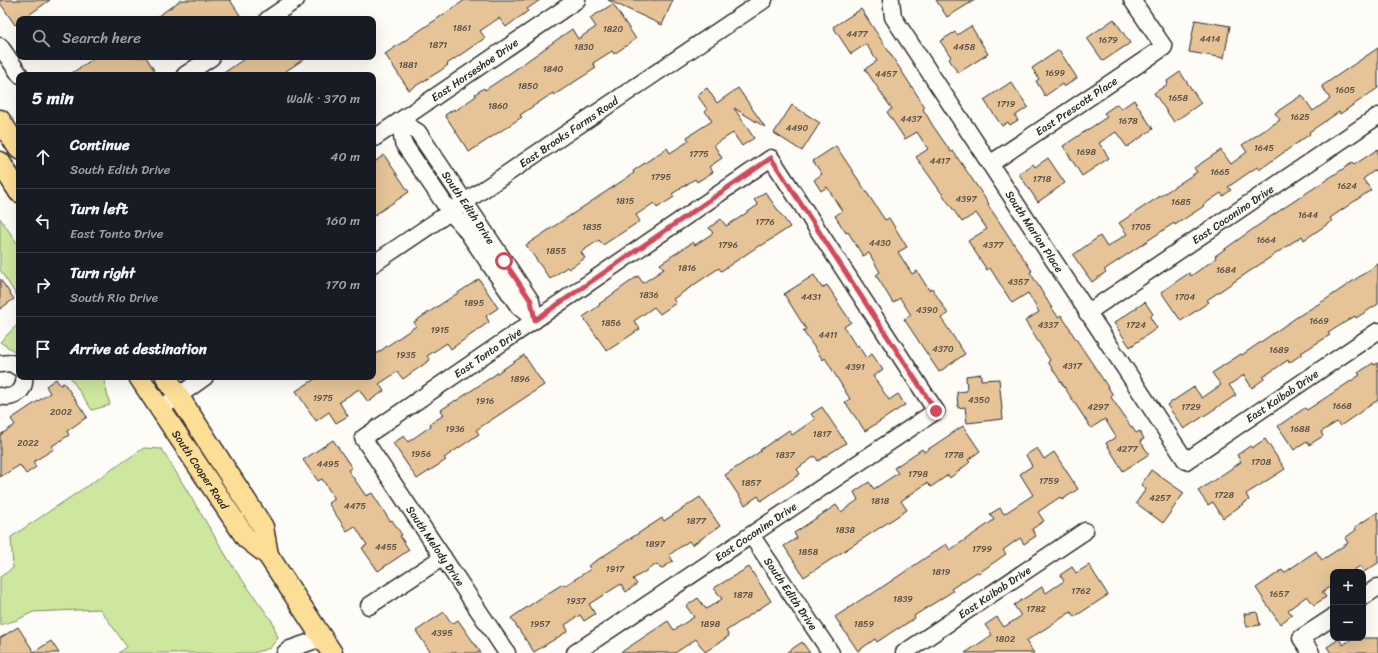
<!DOCTYPE html>
<html lang="en">
<head>
<meta charset="utf-8">
<style>
  body { margin:0; font-family:Sriracha,sans-serif; background:#20242c; color:#f1f3f6 }
  .controls { position:absolute; right:12px; bottom:12px; display:grid; overflow:hidden; border-radius:8px; box-shadow:0 4px 16px #0002 }
  .controls button { width:36px; height:36px; display:grid; place-items:center; padding:0; border:0; border-bottom:1px solid #363941; background:#171b24; color:#f1f3f6; font:20px sans-serif }
  .stop { position:absolute; width:12px; height:12px; margin:-9px; border:3px solid #d1495b; border-radius:50%; background:#fff }
  .stop.end { background:#d1495b; border-color:#fff; box-shadow:0 1px 4px #0008 }
  .list { margin:0; padding:0; list-style:none }
  h2 { display:flex; justify-content:space-between; align-items:center; height:52px; margin:0; padding:0 16px; font-size:17px }
  h2 small { font-size:13px; font-weight:400; color:#9ea1a6 }
  .list li { display:grid; grid-template-columns:26px 1fr auto; gap:12px; align-items:center; box-sizing:border-box; height:64px; padding:0 16px; border-top:1px solid #363941 }
  .list b { display:block; font-size:15px; white-space:nowrap }
  .list p { margin:0; font-size:13px; white-space:nowrap; color:#9ea1a6 }
  .list em { font-size:13px; font-style:normal; color:#9ea1a6 }
  .icon { flex:none; width:22px; height:22px; fill:none; stroke:currentColor; stroke-width:2; stroke-linecap:round; stroke-linejoin:round }
  .map { position:relative; flex:none; width:1378px; height:653px; overflow:hidden }
  .search { position:absolute; background:#171b24; box-shadow:0 4px 16px #0002; left:16px; top:16px; width:360px; height:44px; display:flex; align-items:center; gap:10px; box-sizing:border-box; padding:0 14px; border-radius:8px; color:#9ea1a6; font-size:15px }
  .panel { position:absolute; background:#171b24; box-shadow:0 4px 16px #0002; left:16px; top:72px; width:360px; height:308px; border-radius:8px }
  .map>svg:first-child { display:block }
</style>
</head>
<body>
<div class="map">
<svg width="1378" height="653" viewBox="0 0 1378 653">
  <rect width="100%" height="100%" fill="#fdfcf7"/>
  <filter id="ink" filterUnits="userSpaceOnUse"><feTurbulence type="fractalNoise" baseFrequency=".025" numOctaves="2"/><feDisplacementMap in="SourceGraphic" scale="8" xChannelSelector="R" yChannelSelector="G"/><feConvolveMatrix kernelMatrix="1 2 1 2 8 2 1 2 1" color-interpolation-filters="sRGB"/></filter>
  <g filter="url(#ink)">
    <!-- green -->
    <path fill="#cde89e" stroke="#7c8a64" d="M0,218L19,246V299L0,270Z
      M19,323V354L0,342Z
      M70,377H103L110,405L92,410Z
      M144,448L162,449L233,567L272,621L278,638L270,648L253,653H119L127,647L100,609L33,612L17,620L0,625V577L13,568L11,537Z"/>
    <!-- building -->
    <path fill="#e6c498" stroke="#2b2b2b" d="M0,0H50L23,19H19V22L15,25L0,3Z
      M181,0H230L240,15L233,19H154Z
      M465,0H540L527,9L528,11L506,27L499,18L480,31L485,38L447,64L448,65L440,71L409,90L385,54Z
      M608,0H673L662,25Z
      M936,0H975L947,17Z
      M613,4L636,39L614,54L612,51L593,63L596,68L554,95L553,93L520,115L522,117L469,152L445,115L454,109L455,111L476,96L475,94L484,88L485,90L506,76L572,29L578,39L596,27L590,18Z
      M861,9L925,107L923,109L933,126L951,152L953,151L989,204L988,205L1032,271L1030,272L1050,305L1058,317L1061,315L1071,330H1070L1104,381L1113,395L1111,397L1131,427H1132L1136,433L1140,431L1144,439L1140,441L1149,454L1123,471L1106,443L1116,437L1105,419L1091,428L1048,362L1050,360L1025,321L1039,312L1028,293L1012,303L990,268L987,270L968,241L987,229L976,213L962,222L916,157L928,149L917,132L905,139L887,112L892,109L865,69L877,61L866,44L851,54L833,27Z
      M1114,19L1130,43L1103,61L1087,38Z
      M1195,20L1230,26L1224,58L1189,52Z
      M971,26L988,54L958,73L949,59L951,57L940,41L955,32L957,35Z
      M1378,48V88L1340,114L1339,112L1309,132L1310,134L1259,170L1257,167L1228,187L1231,190L1223,196L1221,193L1203,205L1204,206L1175,225L1174,223L1104,270L1106,272L1092,282L1073,255L1100,236L1107,247L1127,234L1119,223L1197,172L1194,168L1221,150L1231,164L1247,152L1242,145L1280,120L1275,113L1302,95L1313,111L1330,99L1322,86Z
      M1059,50L1077,78L1064,87L1062,84L1045,96L1036,81L1039,79L1032,68Z
      M96,57H146L154,70L146,75H69Z
      M247,57H307L280,75H221Z
      M1180,72L1201,103L1174,122L1154,93L1168,84L1167,81Z
      M1011,82L1028,107L1015,116L1018,120L1010,125L1008,122L1002,126L984,100Z
      M707,88L717,103L738,88L765,127L734,108L754,138L742,146L733,133L714,145L722,158L709,167L713,172L697,182L695,179L672,194L674,197L657,208L654,203L636,215L640,221L603,245L599,240L581,252L585,258L569,269L567,267L550,279L526,245L634,173L633,171L667,148L670,153L689,141L687,137L712,121L705,111L707,109L697,95Z
      M1134,100L1153,129L1127,147L1116,132L1099,143L1109,158L1082,176L1063,146L1107,117L1104,113L1117,104L1121,109Z
      M792,105L820,123L802,151L774,133Z
      M836,146L885,220L889,218L907,247L898,252L912,274L917,271L929,290L932,288L948,314L941,318L965,354L939,372L904,319L911,315L900,298L893,303L876,275L880,272L869,253L863,256L848,232L846,233L835,216L842,211L827,187L821,191L814,180L822,174L813,161Z
      M1378,149V168L1363,179L1371,190L1330,218L1332,221L1304,240L1302,236L1207,300L1209,302L1181,321L1161,292L1189,273L1191,276L1216,258L1215,256L1270,217L1352,163L1354,165Z
      M384,155L409,192L373,216V163Z
      M1048,158L1065,183L1038,202L1019,174L1033,164L1035,167Z
      M765,192L790,227L761,246L760,245L721,271L719,268L673,299L676,303L660,314L654,307L634,321L640,329L607,351L583,317L600,305L599,304L638,276L643,283L664,269L660,264L693,242L695,245L713,233L709,228L721,219L726,226L736,220L758,205L754,200Z
      M1378,264V304L1356,318L1355,316L1328,333L1330,335L1301,353L1302,354L1289,363L1288,360L1263,377L1264,379L1252,388L1244,375L1229,385L1236,395L1184,429L1167,405L1194,387L1202,398L1221,385L1212,373L1241,354L1242,355L1297,317L1325,300Z
      M814,275L822,288L827,285L838,301H837L851,322L844,327L856,346L858,345L866,358L872,354L883,370L873,376L889,400L898,394L905,405L865,431L845,402L850,399L825,358L823,360L803,331L806,329L784,294Z
      M0,279L14,299L0,309Z
      M479,279L498,308L486,316L489,322L451,349L447,343L427,356L430,360L403,379L397,372L379,384L384,391L368,402L359,389L339,402L348,416L336,423L329,412L316,421L296,391L318,377H373V356L416,326L414,322Z
      M1145,302L1153,314L1150,317L1157,328L1130,347L1114,323Z
      M524,355L544,385L476,430L479,434L444,458L446,460L417,479L393,443L404,436L408,442L431,426L430,424L444,415L441,410L456,400V401Z
      M1373,363L1374,365L1378,363V400L1340,426L1337,422L1321,432L1323,436L1309,445L1307,442L1294,450L1278,426L1305,408L1307,410L1360,375L1358,373Z
      M981,374V380L999,379L1003,419L967,423L965,407L958,408L957,392L967,391L966,376Z
      M56,379L60,385L64,383L87,417L67,431L69,435L52,446L54,449L33,462L36,467L26,474L20,465L0,477V435L15,425L11,419L50,393L46,386Z
      M822,407L846,443L818,461L815,456L797,469L800,474L761,501L758,496L745,505L725,475L761,451L760,450L789,430L792,435L815,419L811,414Z
      M963,426L980,451L968,460L970,462L950,478L948,475L931,487L927,483L901,501L907,510L804,577L784,546L797,538L794,533L836,505L841,512L858,500L854,492L869,482L874,489L898,473L894,468L922,449L924,452Z
      M1265,439L1285,469L1246,494L1249,500L1223,518L1213,502L1208,505L1198,491L1241,462L1237,455L1250,446L1252,448Z
      M333,440L352,468L348,470L366,496L372,493L390,521L392,520L402,535L400,536L409,550L378,571L362,548L367,545L355,526L347,531L328,503L335,499L322,479L318,481L303,460Z
      M1037,448L1044,459L1054,452L1078,489L1062,500L1060,497L1038,512L1044,521L1032,529L1036,536L1024,544L1020,538L1003,550L1006,554L979,573L977,572L951,589L953,591L914,616L915,618L898,629V628L877,642L875,639L858,651L835,617L868,595L869,596L946,544L950,550L994,520L990,514L1000,508L1004,514L1033,495L1020,474L1032,466L1026,455Z
      M1151,470L1184,493L1163,523L1136,503L1146,489L1141,485Z
      M700,497L720,526L692,545L689,541L669,555L673,561L661,569L657,564L633,579L637,584L626,592L621,584L589,604L595,614L584,621L580,615L565,625L568,631L534,652L511,618L545,595L563,584L564,586L591,569L588,566L662,518L664,521Z
      M1378,512V563L1364,572L1360,566L1351,572H1333V585L1322,592L1326,597L1314,605L1307,596L1288,610L1292,615L1280,624L1256,588L1282,570L1284,573L1316,551L1322,560L1348,543L1345,538L1356,530L1355,527Z
      M1089,565L1108,595L1074,617L1071,612L1026,641L1034,653H965L992,635L985,625L997,617L1004,627L1021,616L1014,605L1042,587L1046,593L1064,581L1060,575L1072,567L1076,573Z
      M749,567L771,601L726,631L729,636L705,652L696,639L675,653H620L668,621L674,630L694,617L686,606L698,598L706,609L722,599L714,588Z
      M444,612L452,624L458,620L481,653H431L416,631Z
      M1257,612L1260,625L1247,627L1244,614Z
      M18,627L34,652L51,641L59,653H0V638Z
      M1353,638H1378V653H1331L1327,647L1339,639L1343,645Z
      M802,642L810,653H786Z"/>
    <g fill="none" stroke-linecap="round" stroke-linejoin="round">
      <!-- minor casing -->
      <g stroke="#2b2b2b" stroke-width="19">
        <g id="minor">
          <path id="s1" d="M891,0L893,17L1186,461L1378,331"/>
          <path d="M268,19L296,0"/>
          <path d="M0,46L20,75"/>
          <path d="M185,75L212,57"/>
          <path id="s2" d="M400,121L418,132L531,301L535,320"/>
          <path d="M400,121L403,143L450,212L464,227L519,307L535,320"/>
          <path id="s3" d="M373,139L577,0"/>
          <path id="s4" d="M990,164L1164,47L1132,0"/>
          <path id="s5" d="M373,264L764,0"/>
          <path id="s6" d="M1087,313L1378,116"/>
          <path d="M0,364L11,363L19,368"/>
          <path d="M0,396C13,400 26,391 24,377"/>
          <path d="M160,409L205,377"/>
          <path id="s7" d="M751,535L831,653"/>
          <path d="M1363,597L1378,587"/>
          <path d="M369,606L443,557"/>
          <path d="M285,653L290,649L322,638"/>
          <path id="s8" d="M507,653L363,438L771,158L936,411L575,653"/>
          <path id="s9" d="M904,653L1085,531"/>
          <path d="M1311,653L1301,638L1333,617"/>
        </g>
      </g>
      <!-- major casing -->
      <g stroke="#2b2b2b" stroke-width="23">
        <g id="major">
          <path d="M0,120L19,149"/>
          <path d="M0,162L19,192"/>
          <path id="s10" d="M139,377L246,538L268,555L332,653"/>
          <path d="M166,377L263,527L268,555"/>
        </g>
      </g>
      <!-- minor -->
      <use href="#minor" stroke="#fdfcf7" stroke-width="16"/>
      <!-- major -->
      <use href="#major" stroke="#fdde96" stroke-width="20"/>
    </g>
  </g>
  <g fill="none" stroke-linecap="round" stroke-linejoin="round" filter="url(#ink)">
    <!-- route -->
    <path stroke="#d1495b" stroke-width="5" d="M504,261L531,301L535,320L771,158L936,411"/>
  </g>
  <g text-anchor="middle" dominant-baseline="central" stroke-width="4" stroke-linejoin="round" paint-order="stroke">
    <!-- number labels -->
    <g font-size="9" fill="#5a5146">
      <text x="462" y="28">1861</text>
      <text x="613" y="29">1820</text>
      <text x="857" y="34">4477</text>
      <text x="1210" y="39">4414</text>
      <text x="1108" y="40">1679</text>
      <text x="438" y="45">1871</text>
      <text x="584" y="47">1830</text>
      <text x="964" y="47">4458</text>
      <text x="408" y="65">1881</text>
      <text x="553" y="69">1840</text>
      <text x="1055" y="73">1699</text>
      <text x="886" y="74">4457</text>
      <text x="528" y="86">1850</text>
      <text x="1345" y="90">1605</text>
      <text x="1178" y="98">1658</text>
      <text x="1006" y="104">1719</text>
      <text x="498" y="106">1860</text>
      <text x="1300" y="117">1625</text>
      <text x="911" y="119">4437</text>
      <text x="1128" y="121">1678</text>
      <text x="797" y="128">4490</text>
      <text x="1264" y="148">1645</text>
      <text x="1086" y="152">1698</text>
      <text x="699" y="154">1775</text>
      <text x="940" y="161">4417</text>
      <text x="1220" y="172">1665</text>
      <text x="661" y="177">1795</text>
      <text x="1042" y="179">1718</text>
      <text x="1347" y="186">1624</text>
      <text x="966" y="199">4397</text>
      <text x="625" y="201">1815</text>
      <text x="1181" y="202">1685</text>
      <text x="1308" y="215">1644</text>
      <text x="765" y="222">1776</text>
      <text x="592" y="227">1835</text>
      <text x="1141" y="227">1705</text>
      <text x="1266" y="240">1664</text>
      <text x="880" y="243">4430</text>
      <text x="728" y="245">1796</text>
      <text x="993" y="245">4377</text>
      <text x="556" y="251">1855</text>
      <text x="687" y="268">1816</text>
      <text x="1226" y="270">1684</text>
      <text x="1018" y="282">4357</text>
      <text x="649" y="295">1836</text>
      <text x="811" y="297">4431</text>
      <text x="1185" y="297">1704</text>
      <text x="474" y="303">1895</text>
      <text x="927" y="310">4390</text>
      <text x="1319" y="321">1669</text>
      <text x="611" y="323">1856</text>
      <text x="1048" y="325">4337</text>
      <text x="1136" y="325">1724</text>
      <text x="440" y="330">1915</text>
      <text x="828" y="335">4411</text>
      <text x="943" y="349">4370</text>
      <text x="1279" y="350">1689</text>
      <text x="406" y="355">1935</text>
      <text x="1072" y="366">4317</text>
      <text x="855" y="367">4391</text>
      <text x="520" y="379">1896</text>
      <text x="323" y="398">1975</text>
      <text x="979" y="400">4350</text>
      <text x="485" y="401">1916</text>
      <text x="1342" y="406">1668</text>
      <text x="1098" y="407">4297</text>
      <text x="1191" y="407">1729</text>
      <text x="61" y="412">2002</text>
      <text x="455" y="429">1936</text>
      <text x="1300" y="429">1688</text>
      <text x="822" y="434">1817</text>
      <text x="28" y="443">2022</text>
      <text x="1127" y="449">4277</text>
      <text x="421" y="454">1956</text>
      <text x="785" y="455">1837</text>
      <text x="954" y="455">1778</text>
      <text x="1261" y="462">1708</text>
      <text x="328" y="464">4495</text>
      <text x="918" y="474">1798</text>
      <text x="1049" y="481">1759</text>
      <text x="751" y="483">1857</text>
      <text x="1224" y="495">1728</text>
      <text x="1160" y="498">4257</text>
      <text x="880" y="501">1818</text>
      <text x="355" y="506">4475</text>
      <text x="696" y="521">1877</text>
      <text x="845" y="530">1838</text>
      <text x="655" y="544">1897</text>
      <text x="386" y="547">4455</text>
      <text x="982" y="549">1799</text>
      <text x="808" y="552">1858</text>
      <text x="615" y="569">1917</text>
      <text x="941" y="572">1819</text>
      <text x="1081" y="591">1762</text>
      <text x="1279" y="594">1657</text>
      <text x="743" y="595">1878</text>
      <text x="903" y="599">1839</text>
      <text x="576" y="601">1937</text>
      <text x="1036" y="609">1782</text>
      <text x="540" y="624">1957</text>
      <text x="710" y="624">1898</text>
      <text x="864" y="624">1859</text>
      <text x="442" y="633">4395</text>
      <text x="1005" y="639">1802</text>
    </g>
    <!-- street labels -->
    <g font-size="11" fill="#2b2b2b" stroke="#fdfcf7">
      <text stroke="none"><textPath href="#s3" startOffset="123">East Horseshoe Drive</textPath></text>
      <text stroke="none"><textPath href="#s4" startOffset="104">East Prescott Place</textPath></text>
      <text stroke="none"><textPath href="#s5" startOffset="236">East Brooks Farms Road</textPath></text>
      <text stroke="none"><textPath href="#s2" startOffset="112">South Edith Drive</textPath></text>
      <text stroke="none"><textPath href="#s6" startOffset="176">East Coconino Drive</textPath></text>
      <text stroke="none"><textPath href="#s1" startOffset="274">South Marion Place</textPath></text>
      <text stroke="none"><textPath href="#s8" startOffset="410">East Tonto Drive</textPath></text>
      <text stroke="none"><textPath href="#s1" startOffset="665">East Kaibab Drive</textPath></text>
      <text stroke="none"><textPath href="#s10" startOffset="111">South Cooper Road</textPath></text>
      <text transform="translate(756 532) rotate(-34)">East Coconino Drive</text>
      <text transform="translate(435 546) rotate(56)">South Melody Drive</text>
      <text stroke="none"><textPath href="#s9" startOffset="109">East Kaibab Drive</textPath></text>
      <text stroke="none"><textPath href="#s7" startOffset="71">South Edith Drive</textPath></text>
    </g>
  </g>
</svg>
<div class="controls">
<button>+</button>
<button>−</button>
</div>
<div class="stop" style="left:504px;top:261px"></div>
<div class="stop end" style="left:936px;top:411px"></div>
<div class="search"><svg class="icon" aria-label="search" viewBox="0 0 24 24"><circle cx="10" cy="10" r="6"/><path d="M15 15l6 6"/></svg>Search here</div>
<section class="panel">
<h2>5 min<small>Walk · 370 m</small></h2>
<ul class="list">
<li><svg class="icon" aria-label="ahead" viewBox="0 0 24 24"><path d="M12 20V5M6 11l6-6 6 6"/></svg><div><b>Continue</b><p>South Edith Drive</p></div><em>40 m</em></li>
<li><svg class="icon" aria-label="left" viewBox="0 0 24 24"><path d="M17 20v-9H6M10 6l-5 5 5 5"/></svg><div><b>Turn left</b><p>East Tonto Drive</p></div><em>160 m</em></li>
<li><svg class="icon" aria-label="right" viewBox="0 0 24 24"><path d="M7 20v-9h11M14 6l5 5-5 5"/></svg><div><b>Turn right</b><p>South Rio Drive</p></div><em>170 m</em></li>
<li><svg class="icon" aria-label="arrive" viewBox="0 0 24 24"><path d="M6 21V4h12l-3 4 3 4H6"/></svg><div><b>Arrive at destination</b></div></li>
</ul>
</section>
</div>
</body>
</html>
